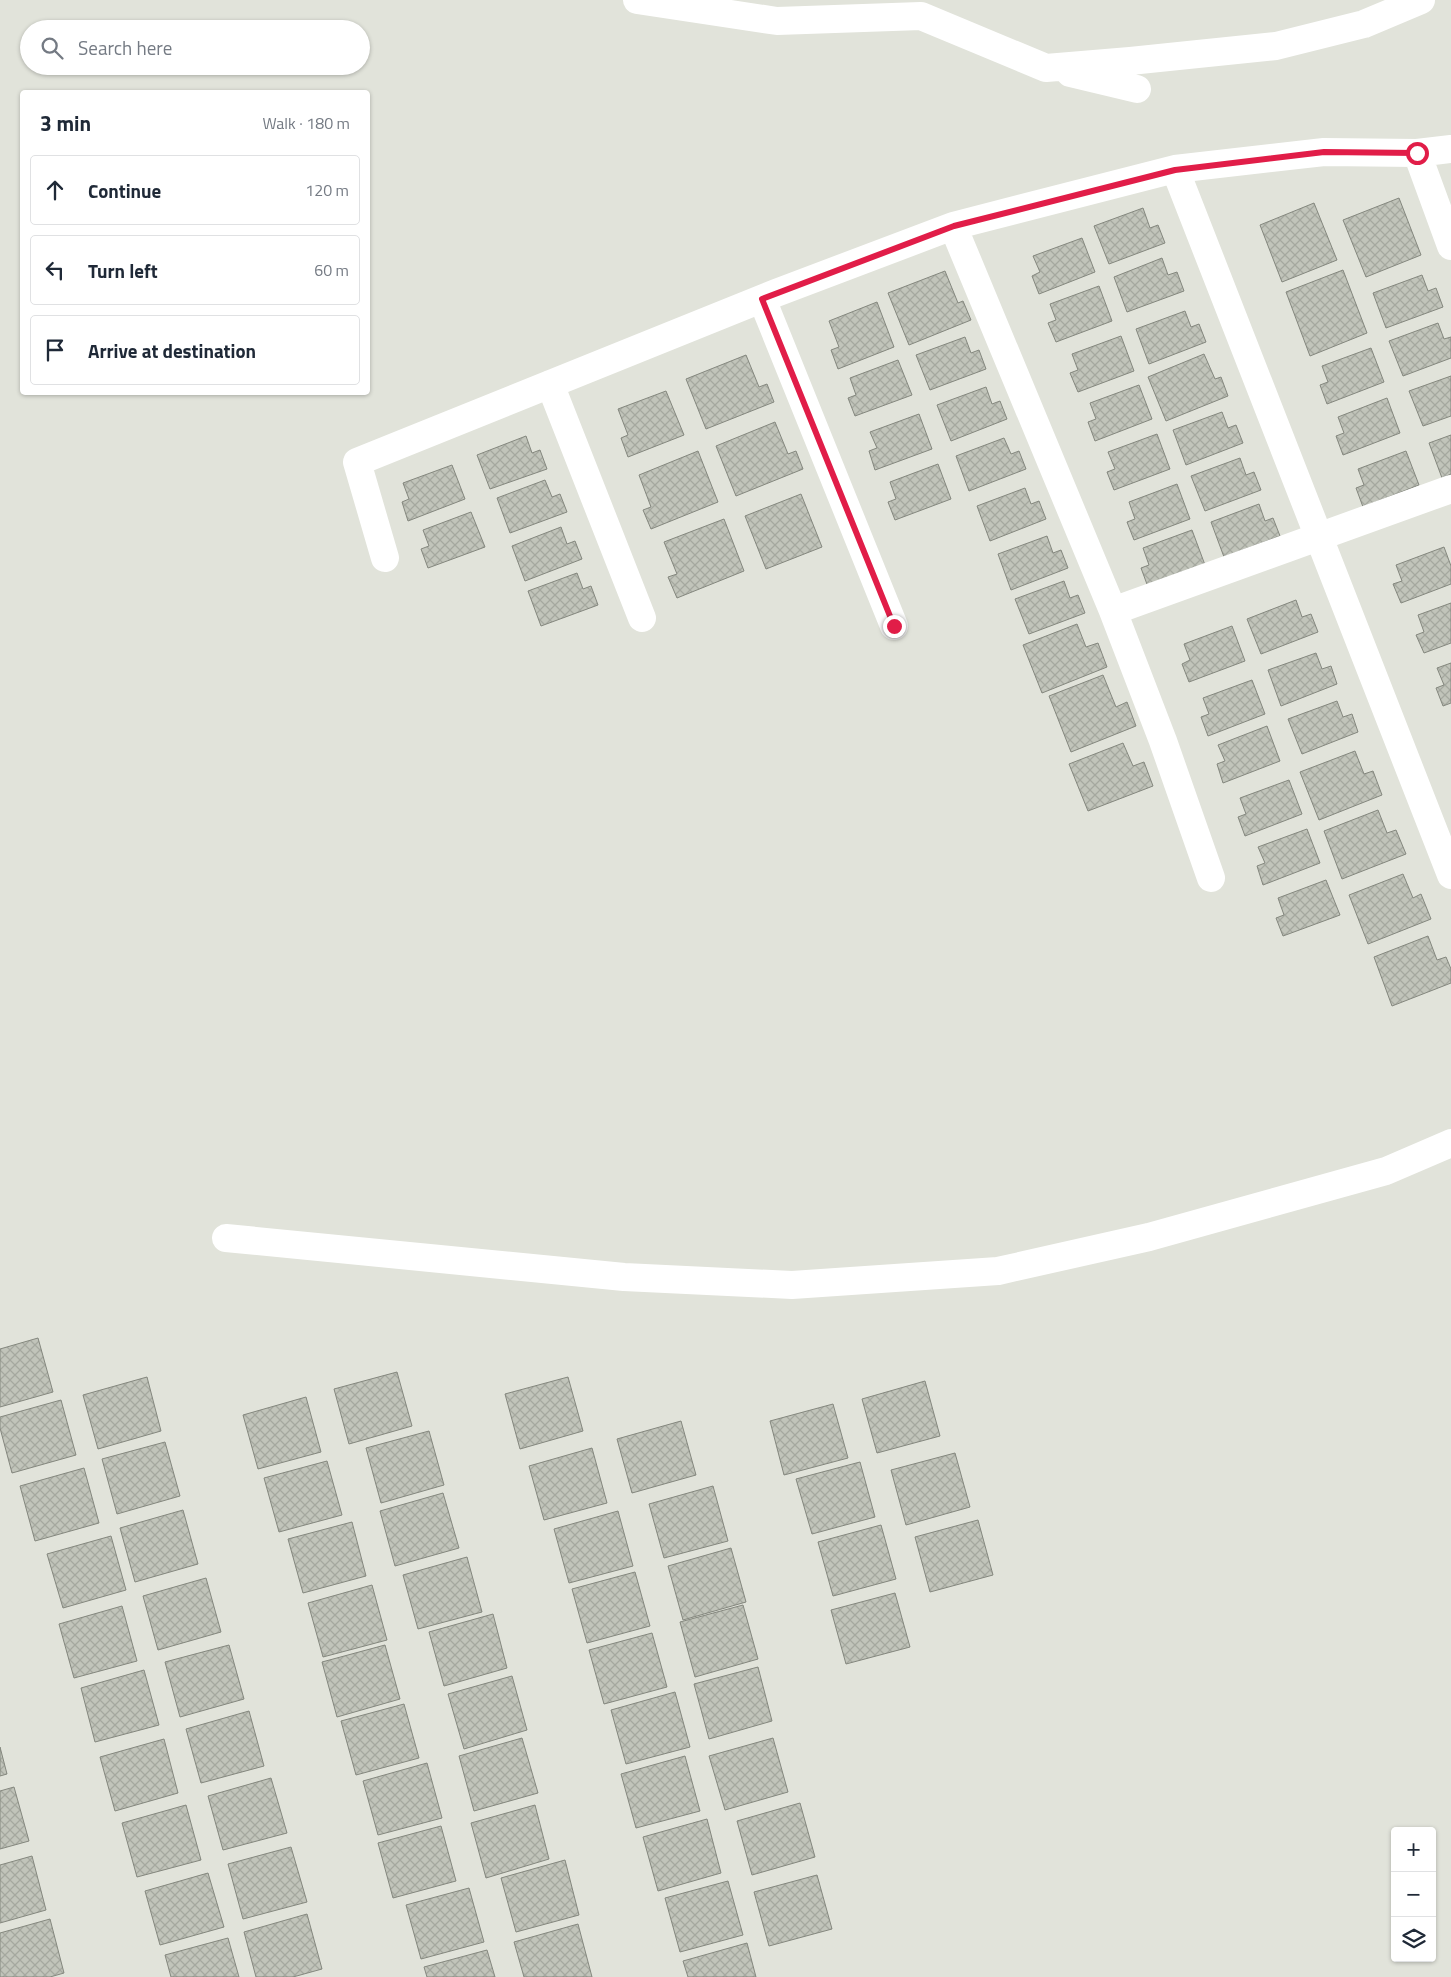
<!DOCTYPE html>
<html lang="en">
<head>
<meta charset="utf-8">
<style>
  body { margin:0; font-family:"Titillium Web",sans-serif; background:#f2f2f3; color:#1f2937 }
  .controls { position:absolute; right:15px; bottom:15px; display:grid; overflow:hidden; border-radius:5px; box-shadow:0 1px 4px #0004 }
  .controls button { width:45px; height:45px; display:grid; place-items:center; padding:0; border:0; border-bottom:1px solid #e0e1e3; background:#fff; color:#1f2937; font:25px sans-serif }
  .stop { position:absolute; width:15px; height:15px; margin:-11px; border:4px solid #e11d48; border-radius:50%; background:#fff }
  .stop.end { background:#e11d48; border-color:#fff; box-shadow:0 1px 5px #0008 }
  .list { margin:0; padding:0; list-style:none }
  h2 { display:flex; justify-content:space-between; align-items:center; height:65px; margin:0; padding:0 20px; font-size:21px }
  h2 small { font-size:16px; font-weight:400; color:#747a83 }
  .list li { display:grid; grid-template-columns:32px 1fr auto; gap:15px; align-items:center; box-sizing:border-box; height:70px; margin:0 10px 10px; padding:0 10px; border:1px solid #e0e1e3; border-radius:5px }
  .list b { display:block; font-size:19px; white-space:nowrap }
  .list em { font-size:16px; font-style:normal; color:#747a83 }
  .icon { flex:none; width:28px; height:28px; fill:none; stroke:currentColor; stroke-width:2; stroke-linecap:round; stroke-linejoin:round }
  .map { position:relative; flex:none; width:1451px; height:1977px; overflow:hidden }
  .search { position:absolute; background:#fff; box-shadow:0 1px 4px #0004; left:20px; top:20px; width:350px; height:55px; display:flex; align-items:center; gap:12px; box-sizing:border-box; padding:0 18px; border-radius:28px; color:#747a83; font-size:19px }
  .panel { position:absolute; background:#fff; box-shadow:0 1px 4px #0004; left:20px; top:90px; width:350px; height:305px; border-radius:5px }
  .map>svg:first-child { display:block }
</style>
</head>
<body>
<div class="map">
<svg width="1451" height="1977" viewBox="0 0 1451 1977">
  <defs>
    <pattern id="building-cross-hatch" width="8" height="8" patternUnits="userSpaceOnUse" patternTransform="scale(1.25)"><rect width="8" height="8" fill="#c1c4ba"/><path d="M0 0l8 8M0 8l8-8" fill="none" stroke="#a5a89f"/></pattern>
  </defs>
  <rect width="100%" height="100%" fill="#e1e3da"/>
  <!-- building -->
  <path fill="url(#building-cross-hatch)" stroke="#84877e" d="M1399,198L1421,255L1366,277L1343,220Z
    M1314,203L1337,260L1282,282L1260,225Z
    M1143,208L1150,228L1158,225L1165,243L1109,264L1094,226Z
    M1082,238L1095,272L1039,294L1032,276L1040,272L1033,256Z
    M1162,258L1168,275L1177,272L1184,291L1127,312L1114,277Z
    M1343,270L1367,333L1310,356L1286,292Z
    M945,271L958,303L963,301L971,320L909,345L888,293Z
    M1422,275L1428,291L1436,288L1443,307L1386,328L1373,293Z
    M1099,286L1112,321L1056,342L1048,323L1056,320L1050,304Z
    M877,302L894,347L838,369L831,350L839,347L829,321Z
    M1185,311L1191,327L1199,324L1206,342L1149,364L1136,329Z
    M1438,323L1444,339L1451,337V358L1403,376L1389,341Z
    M1121,336L1134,371L1078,392L1070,373L1078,370L1072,354Z
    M965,337L971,353L979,350L986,369L930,390L916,355Z
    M1371,348L1384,382L1327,404L1320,385L1328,382L1322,366Z
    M1204,354L1215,379L1221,377L1228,396L1166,421L1148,377Z
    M746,355L759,387L767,384L774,402L706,429L686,379Z
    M898,360L912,395L855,416L848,398L856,395L850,378Z
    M1451,376V416L1423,426L1409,391Z
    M1139,385L1152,419L1095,441L1088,422L1096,419L1090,403Z
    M986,387L992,404L1000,401L1007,419L951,441L937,405Z
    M666,391L684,435L628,457L621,438L628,435L618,409Z
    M1387,398L1400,433L1343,455L1336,436L1344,433L1338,417Z
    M1222,412L1228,428L1236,425L1243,443L1186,465L1173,430Z
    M919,414L932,449L875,470L869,451L877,448L870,432Z
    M775,422L788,454L796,451L803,469L736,496L716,446Z
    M1157,434L1170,469L1114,490L1107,472L1115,469L1108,452Z
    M1451,435V474L1442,478L1429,443Z
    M526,436L532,453L540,450L547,469L490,489L477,455Z
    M1004,438L1011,454L1019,451L1026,469L969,491L956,456Z
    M698,451L718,502L651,529L643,510L651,507L639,475Z
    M1406,451L1419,485L1363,507L1356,488L1364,485L1358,469Z
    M1240,458L1246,475L1254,472L1261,490L1205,511L1191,476Z
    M938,464L951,499L895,520L888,502L896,499L890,482Z
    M452,465L465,499L408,521L402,502L409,499L403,483Z
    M545,480L552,497L560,494L567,512L510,533L497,498Z
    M1177,484L1190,519L1134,540L1127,522L1135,519L1129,502Z
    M1025,488L1031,504L1039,501L1046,519L990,541L977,506Z
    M801,494L822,547L766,569L745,516Z
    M1259,504L1265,521L1273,518L1280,536L1224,557L1211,522Z
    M471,512L485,547L428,568L421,549L429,546L423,530Z
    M724,519L744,571L677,598L668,577L677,574L664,542Z
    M561,527L567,544L575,541L582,559L525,581L512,546Z
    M1192,530L1205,565L1148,587L1141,568L1149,565L1143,548Z
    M1047,536L1053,553L1061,550L1068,568L1011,590L998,554Z
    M1444,547L1451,566V584L1401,603L1393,584L1402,581L1396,565Z
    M577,573L583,589L591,586L598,605L541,626L528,591Z
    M1064,581L1070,598L1078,595L1085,613L1029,634L1015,599Z
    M1296,600L1302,617L1311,614L1318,632L1261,654L1247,619Z
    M1451,603V643L1424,653L1416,635L1424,632L1418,615Z
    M1077,624L1086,647L1098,643L1107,667L1042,693L1023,645Z
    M1232,626L1245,661L1189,682L1182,664L1190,660L1184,644Z
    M1316,653L1322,669L1331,666L1337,684L1281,706L1268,670Z
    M1451,663V703L1443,706L1436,688L1444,685L1437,668Z
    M1103,675L1116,707L1127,702L1136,726L1071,752L1049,696Z
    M1252,680L1265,714L1208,736L1201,717L1209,714L1203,698Z
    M1337,701L1343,717L1352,714L1358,732L1302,754L1288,719Z
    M1267,726L1280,761L1223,783L1217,764L1225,761L1218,745Z
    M1123,743L1133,766L1144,762L1153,786L1088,811L1069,764Z
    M1355,751L1364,774L1373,771L1382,795L1319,820L1300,772Z
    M1289,780L1302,814L1245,836L1238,817L1246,814L1240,798Z
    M1378,810L1387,833L1396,830L1406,854L1342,879L1324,831Z
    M1307,829L1320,863L1263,885L1257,866L1265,863L1258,847Z
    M1403,874L1413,898L1421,894L1431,919L1368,944L1349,895Z
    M1326,880L1340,915L1283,936L1276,918L1284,915L1278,898Z
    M1428,936L1437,960L1446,957L1451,969V983L1392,1006L1374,957Z
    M38,1338L53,1392L0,1407V1349Z
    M397,1372L412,1426L349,1444L334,1389Z
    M147,1377L161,1431L98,1449L83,1395Z
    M568,1377L583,1431L520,1449L505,1394Z
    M925,1381L940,1436L877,1453L862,1399Z
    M306,1397L321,1452L258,1469L243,1415Z
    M61,1400L76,1455L12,1473L0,1428V1417Z
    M833,1404L848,1458L784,1475L770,1421Z
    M681,1421L696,1475L632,1493L617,1439Z
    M429,1431L444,1485L381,1503L366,1448Z
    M165,1442L180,1496L117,1514L102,1459Z
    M592,1448L607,1503L544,1520L529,1466Z
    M955,1453L970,1507L906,1525L891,1470Z
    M327,1461L342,1515L279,1532L264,1478Z
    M860,1462L875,1517L812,1534L796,1479Z
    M84,1468L99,1523L35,1541L20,1486Z
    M713,1486L728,1541L664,1558L649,1504Z
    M443,1493L459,1548L395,1566L380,1511Z
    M183,1510L198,1564L135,1582L120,1528Z
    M618,1511L633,1566L569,1583L554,1529Z
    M978,1520L993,1575L930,1592L915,1537Z
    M352,1522L366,1576L303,1593L288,1539Z
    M881,1525L896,1579L833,1596L818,1542Z
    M111,1536L126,1590L63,1608L47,1554Z
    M731,1548L746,1602L683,1620L668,1566Z
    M467,1557L482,1612L418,1629L403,1575Z
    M635,1572L650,1626L587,1643L572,1589Z
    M206,1578L221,1632L158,1650L143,1596Z
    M372,1585L387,1640L323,1657L308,1603Z
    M895,1593L910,1647L846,1664L831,1610Z
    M743,1605L758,1659L695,1677L680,1622Z
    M122,1606L137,1661L74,1678L59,1624Z
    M493,1614L507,1668L444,1686L429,1632Z
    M652,1633L667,1687L604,1704L589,1650Z
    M229,1645L244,1699L180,1717L165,1662Z
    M385,1645L400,1699L337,1717L322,1662Z
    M758,1667L772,1721L709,1739L694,1684Z
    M144,1670L159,1725L95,1742L81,1688Z
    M512,1676L527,1730L464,1749L448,1694Z
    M675,1692L690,1747L626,1764L611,1710Z
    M404,1704L419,1758L356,1775L341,1721Z
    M249,1711L264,1766L201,1783L186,1729Z
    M522,1738L538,1793L474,1811L459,1756Z
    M773,1738L788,1792L725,1810L709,1756Z
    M164,1739L178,1793L115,1811L100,1757Z
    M0,1747L7,1774L0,1776Z
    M685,1756L700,1811L636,1828L621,1774Z
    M427,1763L442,1818L378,1835L363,1781Z
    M271,1778L287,1833L223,1850L208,1796Z
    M14,1787L29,1841L0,1849V1791Z
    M800,1803L815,1857L752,1875L737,1821Z
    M186,1805L201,1860L137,1877L122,1823Z
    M535,1805L549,1859L486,1878L471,1823Z
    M707,1819L721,1873L658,1891L643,1837Z
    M441,1826L456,1881L393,1898L378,1843Z
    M291,1847L307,1902L243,1919L228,1864Z
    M32,1856L46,1910L0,1923V1865Z
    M565,1860L579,1915L516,1932L501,1878Z
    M208,1873L224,1927L160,1945L145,1891Z
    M817,1875L832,1929L769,1946L754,1892Z
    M728,1881L743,1935L680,1952L665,1898Z
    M469,1888L484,1942L421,1959L406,1905Z
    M307,1914L322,1969L293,1977H256L244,1932Z
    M50,1919L64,1973L50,1977H0V1933Z
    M578,1924L592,1977H524L514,1942Z
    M228,1938L239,1977H171L165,1955Z
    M747,1943L756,1977H688L683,1961Z
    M487,1950L495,1977H427L424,1967Z"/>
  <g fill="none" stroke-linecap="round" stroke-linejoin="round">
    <!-- minor -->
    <path stroke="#fff" stroke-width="28" d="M637,0L777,21L921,16L1046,68L1130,61L1276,46L1364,24L1421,0
      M1070,73L1137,89
      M1417,153L1451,246
      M1175,169L1451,875
      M953,226L1175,169L1324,152L1417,153L1451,149
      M762,299L894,626
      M550,384L642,618
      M385,558L357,462L776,293L953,226L1113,611L1163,741L1211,878
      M1113,611L1451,489
      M226,1238L624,1277L792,1285L998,1271L1149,1237L1386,1171L1451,1143"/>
  </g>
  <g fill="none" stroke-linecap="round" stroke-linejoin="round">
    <!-- route -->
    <path stroke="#e11d48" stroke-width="6" d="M894,626L762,299L954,226L1175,170L1324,152L1417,153"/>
  </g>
</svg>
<div class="controls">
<button>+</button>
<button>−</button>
<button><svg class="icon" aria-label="layers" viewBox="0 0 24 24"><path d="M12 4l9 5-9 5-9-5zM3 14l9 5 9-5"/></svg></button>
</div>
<div class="stop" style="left:1417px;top:153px"></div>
<div class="stop end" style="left:894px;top:626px"></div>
<div class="search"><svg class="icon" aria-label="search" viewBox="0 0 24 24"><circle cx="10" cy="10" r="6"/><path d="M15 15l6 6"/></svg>Search here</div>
<section class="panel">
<h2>3 min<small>Walk · 180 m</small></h2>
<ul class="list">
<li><svg class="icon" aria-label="ahead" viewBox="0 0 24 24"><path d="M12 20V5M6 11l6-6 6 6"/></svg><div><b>Continue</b></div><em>120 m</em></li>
<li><svg class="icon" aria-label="left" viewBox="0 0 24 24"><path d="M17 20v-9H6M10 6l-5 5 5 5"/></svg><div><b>Turn left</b></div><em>60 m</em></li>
<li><svg class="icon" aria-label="arrive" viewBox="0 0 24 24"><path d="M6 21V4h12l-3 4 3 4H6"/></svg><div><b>Arrive at destination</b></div></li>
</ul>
</section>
</div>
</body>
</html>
